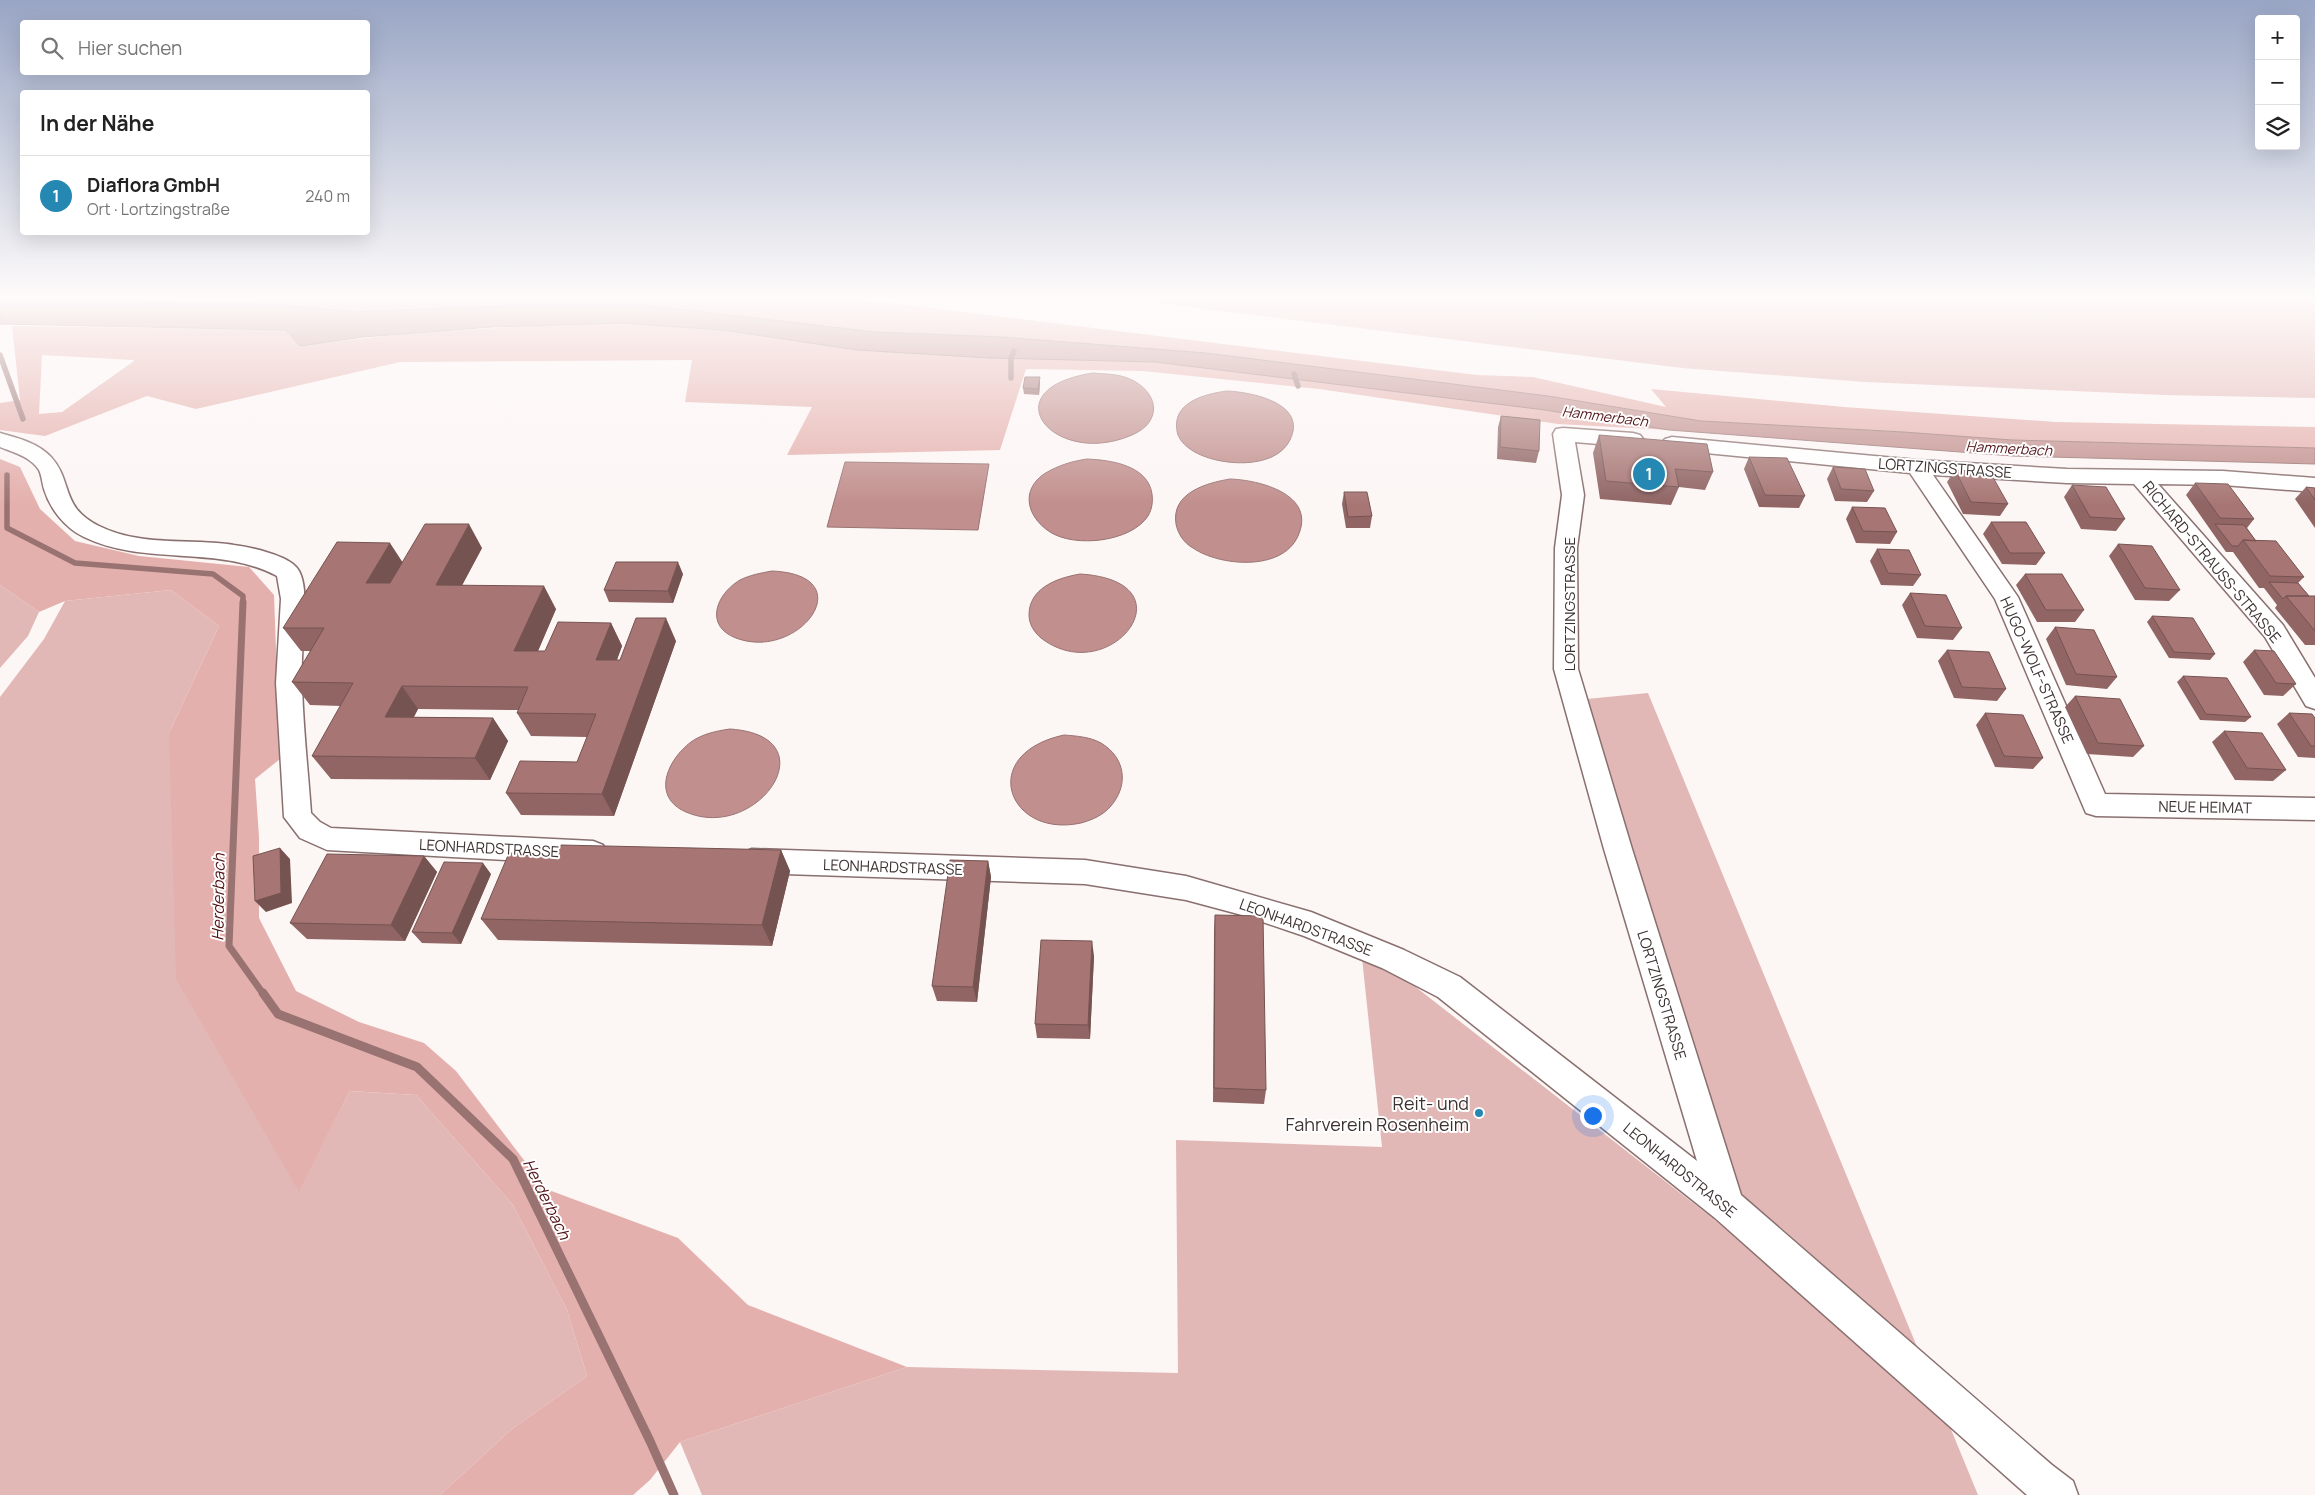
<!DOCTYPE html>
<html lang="de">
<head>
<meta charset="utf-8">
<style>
  body { margin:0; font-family:Manrope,sans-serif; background:#f6f6f6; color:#222 }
  .controls { position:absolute; right:15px; top:15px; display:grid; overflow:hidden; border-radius:5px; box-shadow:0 5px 20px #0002 }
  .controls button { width:45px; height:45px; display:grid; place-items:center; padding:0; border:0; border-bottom:1px solid #e0e0e0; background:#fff; color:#222; font:25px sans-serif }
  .you { position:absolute; left:1592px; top:1115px; width:18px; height:18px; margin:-12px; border:4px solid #fff; border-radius:50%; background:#1a73e8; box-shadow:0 0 0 8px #1a73e833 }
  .badge { display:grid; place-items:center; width:32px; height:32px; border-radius:50%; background:#2588b2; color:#fff; font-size:16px; font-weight:700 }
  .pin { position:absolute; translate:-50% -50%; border:2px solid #fff; box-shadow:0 1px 5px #0006 }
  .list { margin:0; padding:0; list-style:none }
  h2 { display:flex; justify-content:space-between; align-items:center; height:65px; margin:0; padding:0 20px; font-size:21px }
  h2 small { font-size:16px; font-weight:400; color:#767676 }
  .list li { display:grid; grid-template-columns:32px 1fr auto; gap:15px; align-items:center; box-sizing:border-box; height:80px; padding:0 20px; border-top:1px solid #e0e0e0 }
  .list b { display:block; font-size:19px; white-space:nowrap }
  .list p { margin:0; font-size:16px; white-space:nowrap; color:#767676 }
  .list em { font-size:16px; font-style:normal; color:#767676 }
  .icon { flex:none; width:28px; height:28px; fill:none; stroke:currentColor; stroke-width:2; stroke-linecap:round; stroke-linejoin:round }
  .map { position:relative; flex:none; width:2315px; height:1495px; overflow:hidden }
  .search { position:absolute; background:#fff; box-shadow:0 5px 20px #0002; left:20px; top:20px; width:350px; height:55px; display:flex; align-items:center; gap:12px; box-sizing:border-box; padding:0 18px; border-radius:5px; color:#767676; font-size:19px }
  .panel { position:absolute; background:#fff; box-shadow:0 5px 20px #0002; left:20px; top:90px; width:350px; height:145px; border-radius:5px }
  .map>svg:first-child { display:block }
</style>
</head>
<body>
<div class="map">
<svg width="2315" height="1495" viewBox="0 0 2315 1495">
  <rect width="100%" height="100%" fill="#fcf6f5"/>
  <!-- green -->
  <path fill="#e2b8b6" d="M1100,296H2315V398L2165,395L1865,382L1682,368Z
    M0,585L39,612L28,636L0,668Z
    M171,590L219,626L169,733L299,1191L350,1091L416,1095L513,1205L567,1310L587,1376L512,1429L440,1495H0V697L44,639L65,601Z
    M1648,693L1978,1495H702L680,1442L907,1367L1178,1373L1176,1140L1382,1147L1362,958L1408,981L1747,1245L1587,699Z"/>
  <!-- forest -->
  <path fill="#e4b0ad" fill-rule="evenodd" d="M0,296H832L1477,375L1533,377L1666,407L1651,389L1844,407L2056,422L2315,427V448L2012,440L1903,432L1701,421L1548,396L1206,353L1001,337L875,332L644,305H521L357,312L272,304L0,300Z
    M621,323L723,330L857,350L990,358L1155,362L1545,410L1669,430L1558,424L1319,389L1143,371L1026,369L1000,450L787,455L812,407L685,402L692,360L400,362L196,409L147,396L45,436L0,430V403L20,400L12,326L286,330L300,346C406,331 513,326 621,323ZM42,355L133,360L134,361L62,412L39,414Z
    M0,459L20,467L40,509L75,541L139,556L249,567L274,595L280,759L255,779L259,837V918L296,991L359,1022L424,1043L456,1071L546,1189L678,1238L748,1305L907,1367L680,1442L650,1480L633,1495H440L512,1429L587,1376L567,1310L513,1205L416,1095L350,1091L299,1192L176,979L169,733L219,626L171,590L65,601L39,612L0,585Z"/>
  <!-- water -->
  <path fill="#c18f8d" stroke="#997372" d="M0,300L272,304L357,312L521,305H644L875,332L1001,337L1206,353L1548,396L1701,421L1903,432L2012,440L2315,448V464L2013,456L1669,430L1545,410L1155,362L990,358L857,350L723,330L621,323L492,327L363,337L300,346L286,330L0,324Z
    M1093,373C1105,374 1119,374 1130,379C1159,392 1163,422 1132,435C1054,469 988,389 1093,373Z
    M1227,391C1251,392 1308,403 1290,440C1275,471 1217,466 1193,451C1185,446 1178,439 1177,431C1172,402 1205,394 1227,391Z
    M1087,459C1110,460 1148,465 1152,494C1153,502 1152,509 1148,516C1131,542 1075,548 1050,532C1024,515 1020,485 1051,470C1063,464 1074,461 1087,459Z
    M845,462L989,464L978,530L827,527Z
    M1230,479C1259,480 1317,494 1298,536C1282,572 1219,566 1193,548C1184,543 1178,534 1176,524C1171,493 1206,483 1230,479Z
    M772,571C864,575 799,662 736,638C704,626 716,594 740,580C750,575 761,573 772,571Z
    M1080,574C1195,581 1110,691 1041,638C1034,632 1029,624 1029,615C1029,588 1057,578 1080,574Z
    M730,729C832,736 757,843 686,812C651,797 667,760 691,742C702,734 716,731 730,729Z
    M1064,735C1077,736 1090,737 1101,743C1126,758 1129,786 1110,807C1103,815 1092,820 1081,823C1008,839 976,754 1064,735Z"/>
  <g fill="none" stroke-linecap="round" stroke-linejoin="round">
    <!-- stream-far2 -->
    <path stroke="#997372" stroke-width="5.5" d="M0,355L23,419
      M1294,374L1298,386
      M1011,378V358L1014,351
      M7,475V528L75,563L213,574L243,596V603"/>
    <!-- stream-far1 -->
    <path stroke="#997372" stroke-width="7" d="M243,602L229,946L264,995"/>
    <!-- stream -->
    <path stroke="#997372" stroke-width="9" d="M263,993L278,1014L417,1067L513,1159L650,1441L674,1495"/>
    <!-- street casing -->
    <g stroke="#89706f" stroke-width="3">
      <path id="street" d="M1563,428L1633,433L1640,435L1644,440L1640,445L1633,447L1575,442L1584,495L1577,548L1578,669L1632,849L1741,1195L2052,1465L2073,1481L2078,1495H2027L1715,1218L1438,997L1382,968L1304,936L1242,915L1186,900L1085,884L752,873L742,869L738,861L742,853L752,849L1085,860L1186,876L1311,912L1404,950L1460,977L1697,1161L1604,849L1554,669L1555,548L1562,495L1553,434L1556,429Z
        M0,433C18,438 38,443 51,457C73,481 60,507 99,526C141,547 189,538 234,545C250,547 287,555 297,568C306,579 305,607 304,620C303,641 301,663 302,684C303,727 308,770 311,813L320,822L331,828L593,841L603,845L607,853L603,861L593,865L327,850L300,838L284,817L276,683L281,599L277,576C217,544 146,567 84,537C65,528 50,509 44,489C42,483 42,476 39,470C31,457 13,452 0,447Z
        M1672,437L1917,460L2067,469L2223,471L2315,478V492L2223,485L2158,484L2283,625L2315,678V709L2306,706L2265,637L2134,484L2067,483L1933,475L2018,597L2105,794L2315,798V820L2096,816L2086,813L1995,599L1910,473L1665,449L1661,444L1665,439Z"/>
    </g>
    <!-- street -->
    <use href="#street" fill="#fff" fill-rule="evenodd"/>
  </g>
  <!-- wall -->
  <path fill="#906564" d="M1040,377V383L1039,395L1024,394L1023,388Z
    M1501,416L1539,451L1536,463L1497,459L1498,427Z
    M1599,435L1713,472L1705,490L1679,487L1671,505L1600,499L1593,453Z
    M1749,457L1805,496L1799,508L1759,507L1744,469Z
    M1833,467L1874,491L1867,502L1835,501L1827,479Z
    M1955,470L2008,504L2000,516L1963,514L1947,482Z
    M2195,483L2254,519L2247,528L2256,541L2304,577L2298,583L2309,596H2315V645H2305L2275,608L2277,605L2264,588H2259L2233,552H2226L2186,495Z
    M2072,485L2125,519L2116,531L2081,529L2064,497Z
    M2306,487L2315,488V528L2295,499Z
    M1344,492L1372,516L1370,528H1346L1342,504Z
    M1852,507L1897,532L1890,544L1856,543L1846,519Z
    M1991,522L2045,553L2036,565L2002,564L1983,534Z
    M2118,544L2180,590L2169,601L2135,600L2109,556Z
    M482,548L462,585L556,609L538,651H545L611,623L622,646L617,660H620L676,641L614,816L521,815L506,793L577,762L587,737L531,736L517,713L519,710L418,709L414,717L493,718L508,741L490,780L331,779L312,756L341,706L310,705L292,682L311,651H301L283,628L402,562Z
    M1877,549L1921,575L1913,586L1881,585L1870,561Z
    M683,574L673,603L609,602L604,590Z
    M2025,574L2084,610L2075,622H2037L2016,585Z
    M1910,593L1962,628L1953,640L1917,638L1902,605Z
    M2152,616L2215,654L2210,660L2169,658L2147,622Z
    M2055,627L2117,677L2107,689L2066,685L2046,639Z
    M1947,650L2006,689L1997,701L1954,698L1938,661Z
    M2254,650L2296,684L2283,696L2264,695L2243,662Z
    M2183,676L2251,717L2245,722L2200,720L2177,682Z
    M2075,696L2144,746L2133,757L2087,754L2065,707Z
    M1985,713L2043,758L2033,769L1995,767L1976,725Z
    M2289,713L2315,718V758L2298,757L2277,724Z
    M2224,731L2286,770L2273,781L2235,780L2212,742Z
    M781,850L790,871L772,946L498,940L481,919L557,855Z
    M424,856L437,872L405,941L307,939L290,923Z
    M988,861L991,877L977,1002L937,1001L932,986Z
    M491,874L461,944L422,943L412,932Z
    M1215,915L1266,1090L1264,1104L1213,1102L1214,931Z
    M1094,956L1090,1039L1037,1038L1035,1024Z"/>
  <!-- shaded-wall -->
  <path fill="#755351" d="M1040,377V383L1039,395L1038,389Z
    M469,524L482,548L450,608L436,585Z
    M390,543L405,566L382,606L366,583Z
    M678,562L683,574L673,603L668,591Z
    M544,586L556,609L528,674L514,651Z
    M666,618L676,641L614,816L602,794Z
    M611,623L622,646L608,683L596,660Z
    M402,686L418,709L402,739L385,717Z
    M493,718L508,741L490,780L475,758Z
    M280,848L290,859L292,903L266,912L255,901Z
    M781,850L790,871L772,946L762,925Z
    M424,856L437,872L405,941L391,925Z
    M988,861L991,877L977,1002L973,987Z
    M483,863L491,874L461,944L452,933Z
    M1092,941L1094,956L1090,1039L1088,1025Z"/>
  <!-- building -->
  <path fill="#a77674" stroke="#755351" d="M1025,377H1040L1038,389L1023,388Z
    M1501,416L1540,420L1539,451L1500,447Z
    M1599,435L1707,444L1713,472L1675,469L1679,487L1606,481Z
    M1749,457L1787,458L1805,496L1765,495Z
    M1833,467L1865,469L1874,491L1841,489Z
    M1955,470L1990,472L2008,504L1971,502Z
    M2195,483L2228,484L2254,519L2220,518Z
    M2072,485L2106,487L2125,519L2090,517Z
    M2306,487L2315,488V500Z
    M1344,492H1367L1372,516L1348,517Z
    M1852,507L1885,508L1897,532L1863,531Z
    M1991,522H2026L2045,553H2010Z
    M425,524H469L436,585L544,586L514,651H545L558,622L611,623L596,660H620L636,618H666L602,794L506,793L520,761L577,762L596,714L517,713L528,687L402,686L385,717L493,718L475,758L312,756L353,683L292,682L324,628H283L337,542L390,543L366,583H390Z
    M2215,524L2244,525L2256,541L2243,540L2238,546H2232Z
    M2243,540L2276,541L2304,577L2270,576Z
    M2118,544L2152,546L2180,590L2145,588Z
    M1877,549L1909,550L1921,575L1888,573Z
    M616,562H678L668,591L604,590Z
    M2025,574H2062L2084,610H2046Z
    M2269,582L2298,583L2309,596H2286L2283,599Z
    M1910,593L1946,595L1962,628L1925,626Z
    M2286,596H2315V631Z
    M2152,616L2193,618L2215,654L2174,652Z
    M2055,627L2094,630L2117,677L2076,674Z
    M1947,650L1989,652L2006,689L1962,687Z
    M2254,650L2274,651L2296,684L2276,683Z
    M2183,676L2227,678L2251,717L2206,714Z
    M2075,696L2120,699L2144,746L2098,743Z
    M1985,713L2023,715L2043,758L2004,756Z
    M2289,713L2312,714L2315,718V746H2311Z
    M2224,731L2262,733L2286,770L2247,768Z
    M561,845L781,850L762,925L481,919L509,853L557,855Z
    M280,848L281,893L255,901L253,856Z
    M327,854L424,856L391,925L290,923Z
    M950,860L988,861L973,987L932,986Z
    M444,862L483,863L452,933L412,932Z
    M1215,915L1263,916L1266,1090L1214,1088Z
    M1041,940L1092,941L1088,1025L1035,1024Z"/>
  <!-- sky -->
  <linearGradient id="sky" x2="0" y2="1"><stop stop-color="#98a5c4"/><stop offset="0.59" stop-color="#fefbfa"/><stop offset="1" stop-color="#fefbfa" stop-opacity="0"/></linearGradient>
  <rect width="2315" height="505" fill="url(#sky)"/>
  <!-- markers -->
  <circle fill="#2588b2" stroke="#fff" stroke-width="2" cx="1479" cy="1113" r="5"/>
  <g text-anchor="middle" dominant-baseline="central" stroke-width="4" stroke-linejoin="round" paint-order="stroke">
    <!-- far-water labels -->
    <g font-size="14" font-style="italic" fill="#511317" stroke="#fff">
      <text transform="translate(1605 416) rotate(7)">Hammerbach</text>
      <text transform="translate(2009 448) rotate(3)">Hammerbach</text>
    </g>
    <!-- street labels -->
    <g font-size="15" fill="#3d3232" stroke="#fff">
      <text transform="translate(1945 468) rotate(4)">LORTZINGSTRASSE</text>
      <text transform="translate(2212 562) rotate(50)">RICHARD-STRAUSS-STRASSE</text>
      <text transform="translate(1569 604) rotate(-90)">LORTZINGSTRASSE</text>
      <text transform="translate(2037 670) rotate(66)">HUGO-WOLF-STRASSE</text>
      <text transform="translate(2205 807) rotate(1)">NEUE HEIMAT</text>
      <text transform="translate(489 848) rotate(3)">LEONHARDSTRASSE</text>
      <text transform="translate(893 867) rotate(2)">LEONHARDSTRASSE</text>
      <text transform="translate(1306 927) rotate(20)">LEONHARDSTRASSE</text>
      <text transform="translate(1662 995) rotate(73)">LORTZINGSTRASSE</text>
      <text transform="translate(1680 1170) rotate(39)">LEONHARDSTRASSE</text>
    </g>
    <!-- water labels -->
    <g font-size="16" font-style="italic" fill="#511317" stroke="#fff">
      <text transform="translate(218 897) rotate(-89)">Herderbach</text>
      <text transform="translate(547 1199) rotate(64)">Herderbach</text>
    </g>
    <!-- near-poi labels -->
    <g font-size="18" fill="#3d3232" stroke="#fff" text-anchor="end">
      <text x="1469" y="1103">Reit- und<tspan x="1469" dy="21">Fahrverein Rosenheim</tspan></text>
    </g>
  </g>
</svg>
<div class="controls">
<button>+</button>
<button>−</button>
<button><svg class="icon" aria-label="layers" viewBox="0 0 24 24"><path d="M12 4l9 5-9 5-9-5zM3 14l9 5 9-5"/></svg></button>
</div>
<div class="you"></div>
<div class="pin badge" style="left:1649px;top:474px">1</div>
<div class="search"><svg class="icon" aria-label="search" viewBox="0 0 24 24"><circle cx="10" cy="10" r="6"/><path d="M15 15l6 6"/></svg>Hier suchen</div>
<section class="panel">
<h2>In der Nähe<small></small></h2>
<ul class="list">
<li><span class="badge">1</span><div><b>Diaflora GmbH</b><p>Ort · Lortzingstraße</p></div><em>240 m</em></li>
</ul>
</section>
</div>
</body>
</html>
